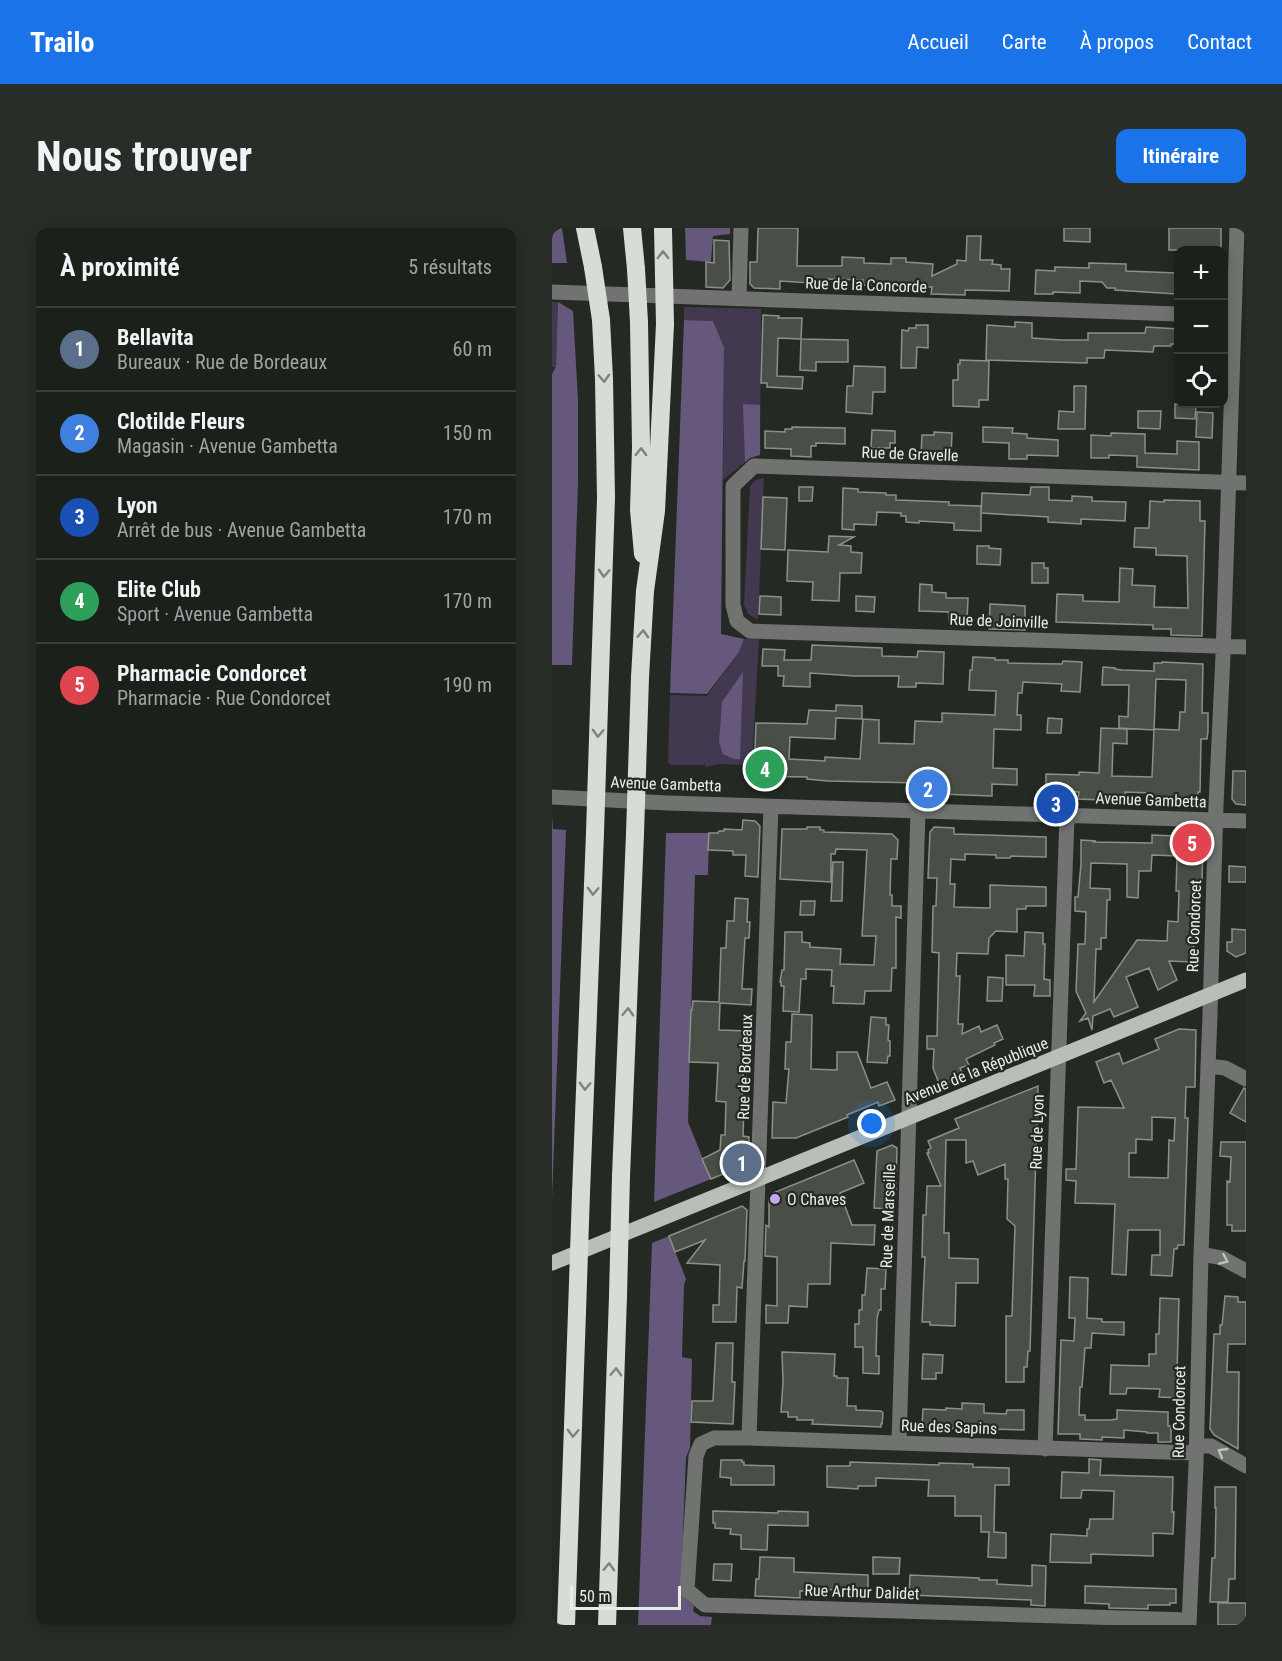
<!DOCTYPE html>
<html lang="fr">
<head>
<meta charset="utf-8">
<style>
  body { margin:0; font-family:"Roboto Condensed",sans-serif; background:#282d27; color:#f1f3f6 }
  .controls { position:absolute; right:18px; top:18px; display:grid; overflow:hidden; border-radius:12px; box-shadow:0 3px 15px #0003 }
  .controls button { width:54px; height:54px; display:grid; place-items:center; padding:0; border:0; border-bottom:2px solid #393e39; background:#1b201a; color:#f1f3f6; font:30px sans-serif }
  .scale { position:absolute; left:18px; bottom:15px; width:111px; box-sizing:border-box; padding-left:6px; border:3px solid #e9ede8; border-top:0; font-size:16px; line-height:21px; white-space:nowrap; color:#e9ede8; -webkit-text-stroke:4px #242a23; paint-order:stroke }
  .you { position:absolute; left:320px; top:896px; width:21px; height:21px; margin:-15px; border:4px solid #fff; border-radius:50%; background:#1a73e8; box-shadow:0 0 0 9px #1a73e833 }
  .badge { display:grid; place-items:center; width:39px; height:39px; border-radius:50%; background:#1a73e8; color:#fff; font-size:20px; font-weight:700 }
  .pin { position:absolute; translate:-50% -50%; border:3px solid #fff; box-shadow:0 2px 6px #0006 }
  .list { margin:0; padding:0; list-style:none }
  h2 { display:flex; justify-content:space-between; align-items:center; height:78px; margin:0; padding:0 24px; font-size:26px }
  h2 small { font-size:20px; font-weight:400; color:#a0a3a2 }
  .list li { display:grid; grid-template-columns:39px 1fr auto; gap:18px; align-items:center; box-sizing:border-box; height:84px; padding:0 24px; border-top:2px solid #393e39 }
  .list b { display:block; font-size:22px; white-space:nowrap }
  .list p { margin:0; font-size:20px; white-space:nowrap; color:#a0a3a2 }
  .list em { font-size:20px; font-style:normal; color:#a0a3a2 }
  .icon { flex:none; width:33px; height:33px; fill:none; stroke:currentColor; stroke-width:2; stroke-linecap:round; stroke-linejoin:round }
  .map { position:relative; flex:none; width:694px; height:1397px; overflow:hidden; border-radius:12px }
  header { display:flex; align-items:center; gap:36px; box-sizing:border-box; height:84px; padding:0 30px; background:#1a73e8; color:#fff }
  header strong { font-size:28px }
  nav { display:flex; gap:33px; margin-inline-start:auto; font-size:21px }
  .intro { display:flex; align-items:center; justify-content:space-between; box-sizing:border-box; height:144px; padding:0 36px }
  h1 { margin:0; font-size:42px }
  .button { padding:15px 27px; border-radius:12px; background:#1a73e8; color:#fff; font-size:21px; font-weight:700 }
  main { display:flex; gap:36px; padding:0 36px }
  aside { flex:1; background:#1b201a; border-radius:12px; box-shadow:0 3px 15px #0003 }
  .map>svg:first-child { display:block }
</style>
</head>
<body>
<header>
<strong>Trailo</strong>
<nav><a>Accueil</a><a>Carte</a><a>À propos</a><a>Contact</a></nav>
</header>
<div class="intro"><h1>Nous trouver</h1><a class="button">Itinéraire</a></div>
<main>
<aside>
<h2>À proximité<small>5 résultats</small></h2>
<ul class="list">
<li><span class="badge" style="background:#5c6f8a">1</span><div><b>Bellavita</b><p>Bureaux · Rue de Bordeaux</p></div><em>60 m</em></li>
<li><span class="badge" style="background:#3f7fe0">2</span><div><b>Clotilde Fleurs</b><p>Magasin · Avenue Gambetta</p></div><em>150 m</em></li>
<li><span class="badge" style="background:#1a4fb4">3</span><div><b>Lyon</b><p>Arrêt de bus · Avenue Gambetta</p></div><em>170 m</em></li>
<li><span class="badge" style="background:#2e9e5b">4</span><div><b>Elite Club</b><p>Sport · Avenue Gambetta</p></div><em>170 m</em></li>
<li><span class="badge" style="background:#e0444e">5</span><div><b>Pharmacie Condorcet</b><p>Pharmacie · Rue Condorcet</p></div><em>190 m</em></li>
</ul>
</aside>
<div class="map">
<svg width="694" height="1397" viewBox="0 0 694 1397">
  <rect width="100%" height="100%" fill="#242a23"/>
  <!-- green -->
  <path fill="#423951" d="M0,74H6L4,139H0Z
    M132,79L209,81L208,227L198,230L171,252L172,119L161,93L132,92Z
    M212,250L206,392L196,386L192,377L198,258L204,252Z
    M192,411H207L200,537L167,536L153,539V535L151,537H119L116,534L118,468L120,467L155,468L187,424Z"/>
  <!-- forest -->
  <path fill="#66577c" d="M0,0H10L15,35H0Z
    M133,0H178V6L161,8L159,34L134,32Z
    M6,74L21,83L26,172V255L20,437H0V146L4,138Z
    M132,92L161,93L172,119L169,406L192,411L187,424L155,466L118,465Z
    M191,176L208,177V227L198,230L193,234Z
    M191,444L188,531H182L171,526L167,514L170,474Z
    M0,587L1,601L14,602L0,971Z
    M114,605H157L156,647H143L136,894L159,951L102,974Z
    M117,1008L134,1051L132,1057L130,1129L140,1131L138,1220L134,1229L129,1358L134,1371L142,1378L141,1383L148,1388L160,1389L159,1397H86L100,1015Z"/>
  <!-- building -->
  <path fill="#494f47" stroke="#8b9189" stroke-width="1.5" fill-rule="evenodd" d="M206,0H246L245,38H290V29L312,30V35L339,36V30H354V34L381,36L380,48L405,36V32L414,33L415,8H429L428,32H441L440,36L449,37V41H458L457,63L413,62V67L379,66L380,59L317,58L311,57V52L276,51V56L228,53V61L202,60L198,56V34H205Z
    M512,0H538V14L512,13Z
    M617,0H669V22H617Z
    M162,12L177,13L178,52L171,60L154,59V34L162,35Z
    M537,35L574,36V43L625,45L624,66L563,62V60H555L550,54L528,53V65L501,64V66H483L484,42L503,43V39L537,40Z
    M211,87L227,88L226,90H250L249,111L296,112V134H264V143L248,142L249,111L226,110L225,148L251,149L250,161L215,159V155H209Z
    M463,94L480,95V110L509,112H536V105H593L594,99L627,101V116H619V118H602L601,124L553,122L552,130H535V135L434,132L435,97L463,99Z
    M364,97H376V120L365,119L364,140H349L350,102L356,103L357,100H364Z
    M408,132L437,133L436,172H427V179L401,178V152H406V136H408Z
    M302,138L333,139V164H321L320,186L294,184L295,158H301Z
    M522,158H534L533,201H506L507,183L522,184Z
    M623,176H644L643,191L623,190Z
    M586,183H609L608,201L586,200Z
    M645,184L661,185L660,210L644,209Z
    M240,199L293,200V216L264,215V218H259V229L239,228V221L213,220V203L233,204V201H240Z
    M431,199L461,200L460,205L475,206V210L506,212V228L475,227V231H457V215L431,214Z
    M320,202L343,203V215H338V220H319Z
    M382,204L400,205L399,227L369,226L370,207H382Z
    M559,205L593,206V225L625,226V213L647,214V242L585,239V228L557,227V230H539V207L559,208Z
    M247,259H261L260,273H247Z
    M479,259H497V272L520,273V268L540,269V273L574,274L573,293L529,291V296L496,294V289L429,285L430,265L478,267Z
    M291,260L306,261V264L334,265V267H344V272L397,274V277L429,278V303L402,302V295L367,293V295L354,294V288H349V285L325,284L324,297L302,296V302L290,301Z
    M211,269L235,270L233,322L209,321Z
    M612,272L648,273V293H653L650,408L619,407V401H601V397L504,394L505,366L531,367V373L567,374L568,340L581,341L580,357L603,358L602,379L636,380L635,328L604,327V320L582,319L583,300H597L598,273L612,274Z
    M277,308L302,309L287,317L299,318V324L310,325L309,345H288L287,373L260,372L261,354L235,353L236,322L276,324Z
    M425,318H437V320L449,321L448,337L425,336Z
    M480,335H492V340H496V355H480Z
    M368,356L380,357V364L394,365V370H416L415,393H397V384L367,383Z
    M208,368L229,369V387L207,386Z
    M304,368L323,369L322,384L304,383Z
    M438,376L473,378V402L437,401Z
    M260,417L330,420V428L365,429L366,423L392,424L391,456L364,455V459H346L347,448H303L258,445V459L231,458L232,448H226V438H210L211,421L233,422L232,432H259Z
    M421,429L443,430V432H456V435L510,436L511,433L530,434L528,464L509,463L510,456L471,454L470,465H466L465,487H469V502L442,501L441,540L465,541V557L440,556V568L387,566H368L369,555L276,553L255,551V549L202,548L204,495L255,496L257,482L284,483V477L310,478V491L284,490L283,511L238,509L237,531L273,533V529L308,531L311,491L327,492V515L362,516L363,493L390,494V485L443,487L444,463L417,462L418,442H420Z
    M610,434L651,436L650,485H656V503L655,511H649L648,564H646V575L600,574V565L573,564V573L526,571L527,564L494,563V546L527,547V544L547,545L549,500L575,501V516L561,515L560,548L600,549L602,501L627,502L628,484H633L634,452L604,451L602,502L567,500V488L576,489L577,457H550L551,439L563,440V441L570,442L602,443V435H610Z
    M496,490L510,491L509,505H495Z
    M681,543H694V577L684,576L680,571Z
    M191,592L203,593L208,598L206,649L193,648L194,627H181V623L156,622L157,605H166L167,603H172V601L190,602Z
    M255,599H268V602H272V604L340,606L346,612L345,631H339L338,667H340V678H349V690L344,689V740H340L339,763H313L312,776L281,775L282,758H279L280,742L254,741V751H249L247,784L231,783L232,758H229V754H228L230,742H232L233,704H250V714L258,715V719L289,721L288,736L322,737L324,708H310L315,622L284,621L283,626H279V654L228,651L230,601H255Z
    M382,599L402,600V606L494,609V629L459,628L458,630H444V627L413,626V632L399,631L398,656H403L402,679L438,680V657L494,659V678H474V681H465V704L444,703L437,710L436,726L405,725L404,748H408L406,796H411L410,806L427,798L429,804L445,797L451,811L442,815L443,817L414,831L417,837L408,840L412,849L388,858L381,840L382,821H375V808H385L387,725L380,724L381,678H384L385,650H376L378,604Z
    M600,607L647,609L651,614L650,655L644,654L641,718L644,721L641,725L640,734L617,733L625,752L606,762L597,740L574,749L586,779L562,789L558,781L541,788L540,802L536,790L528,793L534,785L524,763L526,716H533L534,684L523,683V669H526L529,636V612L543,613L542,614L600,615ZM600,627L625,628L624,663H627L626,694L616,693L615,713L585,712L542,774L544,721H549V710H554L555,672H558V661L538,660L539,635L575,636V669L586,670L587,643H599Z
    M281,634H291L290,673H279Z
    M677,638L694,639V654H677Z
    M183,670L196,671L195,694H198L197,710H193L190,761H200L199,777L168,775L167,802L196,803V822H192L190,879H192L191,908L197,909L196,936L159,951L150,931L168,922L169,907H173L174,874L164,873L166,835L137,834L139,782H140L141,773L167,774L169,720H174L175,693H182Z
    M249,673H263L262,687H248Z
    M680,701L694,702V725L684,729L675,723V714H680Z
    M473,704L491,705V716H493L492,751L498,752V768H482L483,757H454V727L472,728Z
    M436,749L451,750L450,773H435Z
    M240,786L260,787L259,841L285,842V824H305L319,860L335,854L343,872L327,878L326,874L295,887L296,889L244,910H220L221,874L234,875L237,841H233L234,814H239Z
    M319,789L334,790V797H337L336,812L338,813V828H336L335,835L315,834Z
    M627,801L644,802L643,859H634L633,890H636L632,1017H626L625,1021H622L620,1048L599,1047L600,1027H608V1002H576L574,1047L560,1046L563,976L523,975L524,953L514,952V941H524L526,879L572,880L559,852L552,855L544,834L567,825L571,836L607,821L603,811ZM600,889L623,890L622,913L617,912L616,950L577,949V925H584V911L600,912Z
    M486,858L478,1123H476L475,1139H472V1154H454V1088H460L463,998L455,991L456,951H453V936L426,947L421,933L414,935V912H394L392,1005H397V1030L426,1031V1055H404L403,1098L378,1097V1094H370L373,1029H370L371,987H374L375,958H389L375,925H377L376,922L379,920L376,913L407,900L403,891Z
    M692,860L694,861V894L678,885Z
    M669,914H694V1003H680V997H675V953L678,954L679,929L668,928Z
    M340,917L345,920L344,961H338L337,981L322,980L325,923Z
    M302,932L312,955L288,965L300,997H323L322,1017L279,1015L278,1056H256L255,1079L237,1078L236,1095H214V1077L225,1078V1029L213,1028L214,997L217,999V971L221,965Z
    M190,978L195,982L193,1033H192L190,1060L185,1059L184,1094H161V1077H167L168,1037L135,1035L153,1012L123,1024L117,1008Z
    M315,1040L334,1041L333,1061H329V1082H327L325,1090L324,1128H327V1146L311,1145V1119H303V1096H307V1082H310V1067H313Z
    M518,1049L536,1050L535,1090L550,1091V1094H572V1107L540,1105L539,1120H533L530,1159H528L527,1187H533V1192H558L565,1191V1182L616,1184V1198H619V1214H606V1205H595V1204L572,1202V1210L550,1209V1212L528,1211V1206H506L509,1112L522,1113L523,1090H517Z
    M673,1068L686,1069V1074H694V1116H676L675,1144H687L686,1221L662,1207L658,1201L662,1106H668V1097H670Z
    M608,1070L627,1071L625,1144H634L633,1170L607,1169L608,1161L575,1160L574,1166H558L559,1137L597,1138V1126H604V1106H607Z
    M164,1115H181L180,1154H183L181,1196L139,1194L140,1173H161Z
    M230,1124L283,1126L282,1148H285V1150H296L295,1178H304V1182L329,1183L331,1185L330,1196H329V1199L260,1196L261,1192H245V1189H236V1184H229L231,1154Z
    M371,1126L391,1127L390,1145H384V1151H370Z
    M410,1175L432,1176V1185L454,1186L455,1182H472V1202L437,1201V1198L410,1197V1201L370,1199L371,1181L394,1182V1180L410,1181Z
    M537,1231L549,1232L548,1247L621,1249L620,1284H622L621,1306L601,1305V1328L539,1326V1335L498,1334L499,1306L535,1308V1301H537L538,1291H561L562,1263L530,1262L529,1270H509L510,1244L537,1245Z
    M169,1232H190V1234H192V1237L222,1238V1257H179V1250L168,1249Z
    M298,1234L387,1237V1235L421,1236V1239L457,1240V1257H443L442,1304L454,1305V1330L436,1329L437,1304H429V1288H403V1268H376L377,1252L324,1250V1258H306V1261L275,1259V1238H298Z
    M663,1259H684L683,1351H677L676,1374H658L660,1330H663L664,1280H663Z
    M161,1283L226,1285V1283L256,1284V1298L216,1297L215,1322L189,1321V1307L178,1306L179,1301L163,1300V1295H161Z
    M208,1329L242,1330V1344L316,1347V1363H300L299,1364H288V1362L261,1361V1363H248V1370L203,1368L204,1351H207Z
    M321,1329L348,1330L347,1346H321Z
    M162,1336H180L179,1353L161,1352Z
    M480,1337L494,1338L493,1378L479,1377V1372L357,1367L358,1347L427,1350V1352H445V1356L480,1358Z
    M533,1358L624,1361V1375H618V1377H596V1381L557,1380V1376L533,1375Z
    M666,1375H694V1397H666Z"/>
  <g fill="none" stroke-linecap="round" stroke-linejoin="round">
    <!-- minor -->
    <path stroke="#707370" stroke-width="15" d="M0,64L626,86
      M187,71L189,0
      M694,255L202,238L181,258V377L185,393L198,403L694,419
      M0,569L116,575L694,593
      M656,838L673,840L694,851
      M649,1026L670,1030L694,1043
      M197,1210L219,578
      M347,1215L366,583
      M644,1218H659L694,1238
      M493,1221L515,588
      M637,1392L153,1377L135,1362L144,1228L149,1216L162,1210H197L644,1225
      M637,1397L644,1237L649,1026L658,786L664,577L671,427L685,0"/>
    <!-- major -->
    <path stroke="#b9bfb8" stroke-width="15" d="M0,1035L694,752"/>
    <!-- highway -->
    <path stroke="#d6ddd4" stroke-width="18" d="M33,0L41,39
      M80,0L84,41
      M87,94L89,219L87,282L91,326
      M48,447L54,270L52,151L49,92
      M88,449L93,363L104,283L113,96
      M69,948L83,606
      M29,965L43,605
      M14,1397L25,1084
      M55,1397L66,1068"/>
    <!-- highway-bridge -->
    <path stroke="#d6ddd4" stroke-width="18" d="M111,0L113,96
      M41,39L49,92
      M84,41L87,94
      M43,605L48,447
      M83,606L88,449
      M66,1068L69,948
      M25,1084L29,965"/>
  </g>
  <!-- one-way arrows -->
  <defs><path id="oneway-chevron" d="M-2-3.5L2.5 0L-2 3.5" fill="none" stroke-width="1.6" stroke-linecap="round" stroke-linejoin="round" transform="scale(1.5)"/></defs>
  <g stroke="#7d847c">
    <use href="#oneway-chevron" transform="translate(111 27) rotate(-91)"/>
    <use href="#oneway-chevron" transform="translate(52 150) rotate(87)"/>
    <use href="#oneway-chevron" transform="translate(89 224) rotate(-89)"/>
    <use href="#oneway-chevron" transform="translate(52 345) rotate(93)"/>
    <use href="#oneway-chevron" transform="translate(91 406) rotate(-87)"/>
    <use href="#oneway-chevron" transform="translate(46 505) rotate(92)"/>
    <use href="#oneway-chevron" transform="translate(41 663) rotate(92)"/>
    <use href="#oneway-chevron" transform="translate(76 784) rotate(-88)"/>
    <use href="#oneway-chevron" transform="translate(33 858) rotate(92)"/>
    <use href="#oneway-chevron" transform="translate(64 1144) rotate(-88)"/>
    <use href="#oneway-chevron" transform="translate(21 1205) rotate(92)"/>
    <use href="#oneway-chevron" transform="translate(57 1339) rotate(-88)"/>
  </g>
  <g stroke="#bfc2be">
    <use href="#oneway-chevron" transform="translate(672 1032) rotate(23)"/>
    <use href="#oneway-chevron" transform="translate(670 1224) rotate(-150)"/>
  </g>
  <!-- markers -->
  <circle fill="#c5a7f1" stroke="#242a23" stroke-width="2" cx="223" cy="971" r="6"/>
  <g text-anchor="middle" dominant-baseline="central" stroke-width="4.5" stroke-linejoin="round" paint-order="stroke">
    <!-- street labels -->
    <g font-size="16" fill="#e9ede8" stroke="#242a23">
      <text transform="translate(314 57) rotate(2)">Rue de la Concorde</text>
      <text transform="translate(358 226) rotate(2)">Rue de Gravelle</text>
      <text transform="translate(447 393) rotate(2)">Rue de Joinville</text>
      <text transform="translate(114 556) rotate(2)">Avenue Gambetta</text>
      <text transform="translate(599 572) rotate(2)">Avenue Gambetta</text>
      <text transform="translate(642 698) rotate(-88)">Rue Condorcet</text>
      <text transform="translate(193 839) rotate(-88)">Rue de Bordeaux</text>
      <text transform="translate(424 843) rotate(-22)">Avenue de la République</text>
      <text transform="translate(485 904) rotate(-88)">Rue de Lyon</text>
      <text transform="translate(336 988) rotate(-88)">Rue de Marseille</text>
      <text transform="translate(627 1184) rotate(-89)">Rue Condorcet</text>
      <text transform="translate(397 1199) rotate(2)">Rue des Sapins</text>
      <text transform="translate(310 1364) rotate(2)">Rue Arthur Dalidet</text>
    </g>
    <!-- poi labels -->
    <g font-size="16" fill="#e9ede8" stroke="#242a23" text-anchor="start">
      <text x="235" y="971">O Chaves</text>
    </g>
  </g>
</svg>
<div class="controls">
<button>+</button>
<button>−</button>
<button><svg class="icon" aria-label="locate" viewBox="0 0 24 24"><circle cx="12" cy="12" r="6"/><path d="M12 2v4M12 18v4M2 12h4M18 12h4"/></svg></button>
</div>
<div class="scale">50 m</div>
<div class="you"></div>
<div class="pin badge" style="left:190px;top:935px;background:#5c6f8a">1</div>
<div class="pin badge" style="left:376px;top:561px;background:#3f7fe0">2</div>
<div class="pin badge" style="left:504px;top:576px;background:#1a4fb4">3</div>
<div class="pin badge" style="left:213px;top:541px;background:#2e9e5b">4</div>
<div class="pin badge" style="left:640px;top:615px;background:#e0444e">5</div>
</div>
</main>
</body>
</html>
